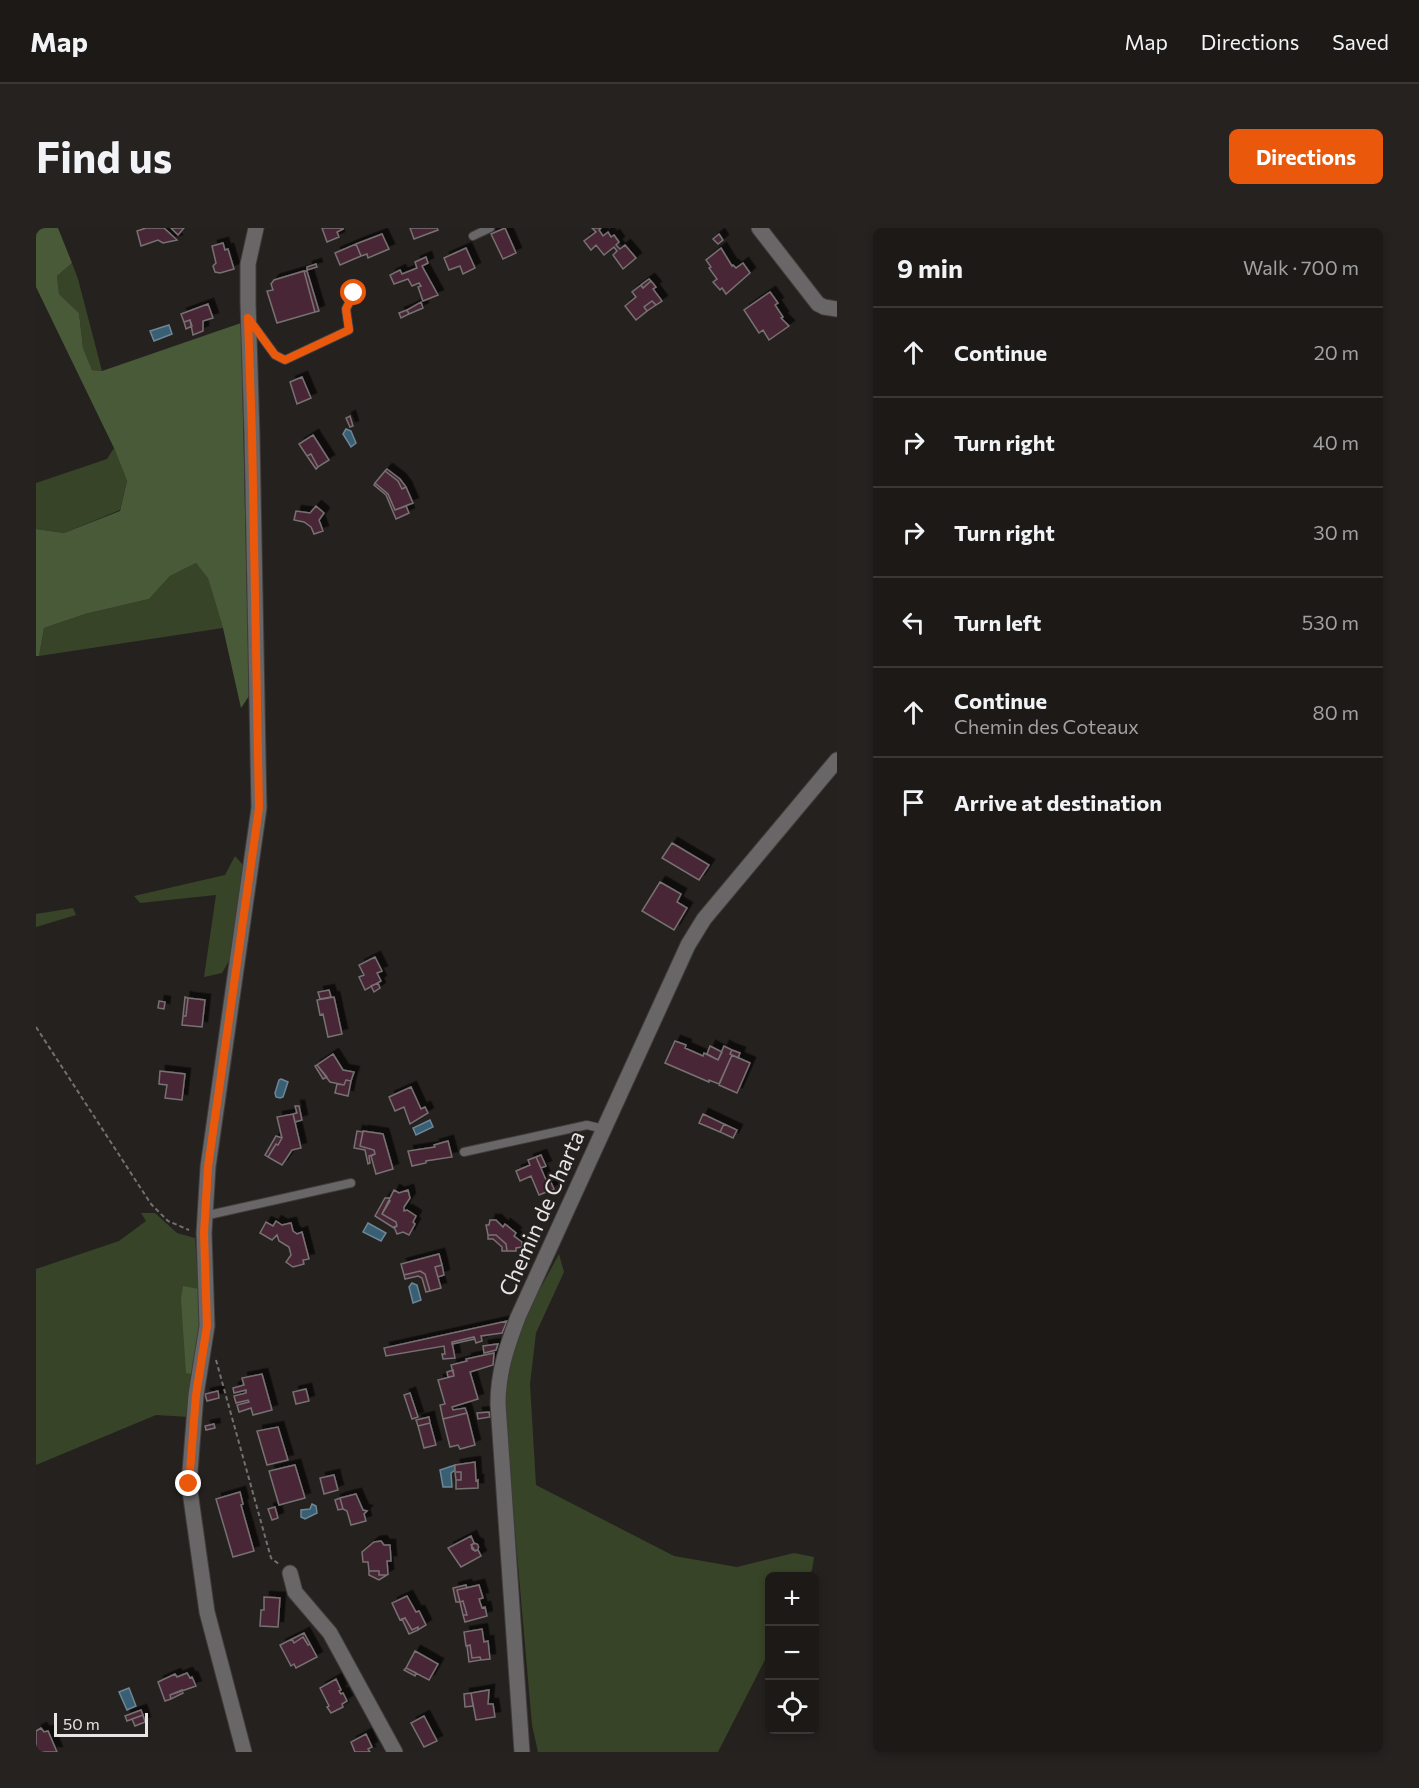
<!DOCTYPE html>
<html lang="en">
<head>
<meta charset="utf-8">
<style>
  body { margin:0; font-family:Commissioner,sans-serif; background:#252220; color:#f1f3f6 }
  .controls { position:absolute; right:18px; bottom:18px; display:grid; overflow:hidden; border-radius:9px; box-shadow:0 3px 9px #0003 }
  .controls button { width:54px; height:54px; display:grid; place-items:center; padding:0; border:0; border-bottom:2px solid #3a3836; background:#1c1917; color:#f1f3f6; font:30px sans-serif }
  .scale { position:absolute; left:18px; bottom:15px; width:94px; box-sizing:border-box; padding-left:6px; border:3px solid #e8e5e4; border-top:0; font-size:16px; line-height:21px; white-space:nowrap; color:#e8e5e4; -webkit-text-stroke:4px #25211f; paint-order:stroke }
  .stop { position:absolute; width:18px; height:18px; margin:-14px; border:4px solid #ea580c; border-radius:50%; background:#fff }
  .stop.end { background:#ea580c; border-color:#fff; box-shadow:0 2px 6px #0008 }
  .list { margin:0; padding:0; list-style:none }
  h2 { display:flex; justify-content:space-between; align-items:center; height:78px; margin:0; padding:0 24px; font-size:26px }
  h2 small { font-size:20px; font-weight:400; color:#a0a0a1 }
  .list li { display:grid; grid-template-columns:39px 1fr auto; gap:18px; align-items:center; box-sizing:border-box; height:90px; padding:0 24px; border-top:2px solid #3a3836 }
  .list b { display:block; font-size:22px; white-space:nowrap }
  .list p { margin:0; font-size:20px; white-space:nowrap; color:#a0a0a1 }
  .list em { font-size:20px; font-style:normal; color:#a0a0a1 }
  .icon { flex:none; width:33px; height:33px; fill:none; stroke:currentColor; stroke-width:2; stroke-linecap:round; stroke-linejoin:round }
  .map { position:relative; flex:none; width:801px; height:1524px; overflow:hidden; border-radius:9px }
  header { display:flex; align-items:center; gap:36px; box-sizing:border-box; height:84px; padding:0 30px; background:#1c1917; border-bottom:2px solid #3a3836 }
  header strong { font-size:28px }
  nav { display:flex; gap:33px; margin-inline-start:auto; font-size:21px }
  .intro { display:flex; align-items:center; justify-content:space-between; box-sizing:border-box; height:144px; padding:0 36px }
  h1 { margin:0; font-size:42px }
  .button { padding:15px 27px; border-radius:9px; background:#ea580c; color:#fff; font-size:21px; font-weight:700 }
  main { display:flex; gap:36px; padding:0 36px }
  aside { flex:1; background:#1c1917; border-radius:9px; box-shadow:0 3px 9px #0003 }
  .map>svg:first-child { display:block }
</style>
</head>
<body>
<header>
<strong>Map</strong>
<nav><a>Map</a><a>Directions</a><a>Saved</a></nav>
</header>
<div class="intro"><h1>Find us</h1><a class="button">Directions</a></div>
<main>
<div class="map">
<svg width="801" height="1524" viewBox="0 0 801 1524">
  <defs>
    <filter id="shadow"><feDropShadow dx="5.5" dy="-5.5" stdDeviation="0" flood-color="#0009"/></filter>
  </defs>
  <rect width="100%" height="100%" fill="#25211f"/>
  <!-- green -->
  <path fill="#374428" d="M36,35L42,51L66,143L56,142L47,120L43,85L23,66L21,48Z
    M78,220L91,253L84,282L28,305L0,301V255L71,231Z
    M160,335L172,349L187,400L3,428L8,400L49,386L113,371L134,348Z
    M199,628L207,637L198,724L186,745L168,749L180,667L104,675L98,668L189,647Z
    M37,680L40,687L0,699V686Z
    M105,985H119L141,1005L159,1010L163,1061L153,1189L120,1187L0,1237V1041L83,1013L110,993Z
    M523,1026L528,1044L500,1105L494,1156L500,1257L638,1328L701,1339L758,1325L778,1329L776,1342L772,1348H734L733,1424L682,1524H502L496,1497L467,1165L475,1120L492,1083Z"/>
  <!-- forest -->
  <path fill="#495a38" d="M0,0H22L36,35L21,48L23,66L43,85L47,120L56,142L66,143L205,95L213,468L205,480L187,400L172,350L160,335L134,348L113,371L49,386L8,400L3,428H0V301L28,305L84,283L91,253L78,220L0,59Z
    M147,1058L163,1061L164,1111L156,1146L150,1145L145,1071Z"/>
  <!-- water -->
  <path fill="#385f74" stroke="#6d8796" stroke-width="1.5" d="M133,97L136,106L118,113L114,103Z
    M310,201L315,203L320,215L315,219L307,206Z
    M245,851L252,854L247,869L244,870L240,869L239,865L243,852Z
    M394,892L397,899L380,907L377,900Z
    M332,995L350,1005L345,1013L327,1004Z
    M376,1055L381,1057L385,1072L377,1075L373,1059Z
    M419,1237V1242L415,1245L416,1259H407L404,1242Z
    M276,1276L280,1278L281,1285L269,1291L265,1289V1282L274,1281Z
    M93,1460L100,1478L91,1482L83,1464Z"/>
  <!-- building -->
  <path fill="#4a2735" stroke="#767172" stroke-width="1.5" filter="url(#shadow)" d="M110,0H128L141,12L127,15L122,12L105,18L101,3Z
    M135,0H148L142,7Z
    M286,0H307V1L301,4L303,9L291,14Z
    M374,0H401L402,2L378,11Z
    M469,0L480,25L467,31L455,6Z
    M556,0H565L563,2L567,8L572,4L575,9L578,7L583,14L580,17L584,21L589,17L600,30L587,41L577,27L581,23L578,19L568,27L560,17L555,22L548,13L560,4Z
    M346,6L353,21L332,30L331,26L325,28L320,16Z
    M683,6L687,12L682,16L677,11Z
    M187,15L189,22L192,21L198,41L184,45L179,44L177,38L180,35L176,18Z
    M320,16L325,28L304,37L299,25Z
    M430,20L439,40L427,46L424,38L413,42L408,30Z
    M685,20L696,38L697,37L700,40L707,35L714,45L690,66L686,60L684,62L677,54L681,51L673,40L675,39L670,32Z
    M390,29L392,35L386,38L402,67L387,73L382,59L385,58L383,55L376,58L372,51L358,56L354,47L364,42L366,46L381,40L379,34Z
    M280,36L281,39L271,42V39Z
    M268,43L279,84L241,95L231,63L237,62L235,56L238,52Z
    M268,43H271L283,83L279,84Z
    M613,51L615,53L607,60L605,57Z
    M615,53L620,59L617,61L626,73L620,77L616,73L608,79L611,83L600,92L589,78L600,69L596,64L605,57L607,60Z
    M734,64L742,75L739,77L747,89L745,90L753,98L733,112L727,102L723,105L708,82Z
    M616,73L620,77L611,83L608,79Z
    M385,74L387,80L373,86L371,82Z
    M172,76L177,90L167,93V103L157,107L154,92L148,94L145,86Z
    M371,82L373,86L365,90L363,85Z
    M154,92L156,98L150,101L148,94Z
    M266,149L275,170L261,176L254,154Z
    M314,188L317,198L314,199L310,190Z
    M277,207L293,232L282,239L275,226L271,228L263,216Z
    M275,226L282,239L280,241L271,228Z
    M351,241L364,251L370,259L366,261L362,253L349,243Z
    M349,243L362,253L366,261L370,259L377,275L359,282L352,266L339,255Z
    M339,255L352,266L359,282L370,278L373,285L360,291L350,267L338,257Z
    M280,278L288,285L283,292L287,303L278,306L275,299L268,294L258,292L260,283L274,285Z
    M636,615L673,637L663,652L626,630Z
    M624,654L645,666L641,674L651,680L638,702L606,683Z
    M339,729L346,743L341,745L345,753L329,762L323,749L328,747L323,737Z
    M342,755L344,760L338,764L335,758Z
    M293,762L295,769L284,771L282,764Z
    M149,769L152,770L150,788H147Z
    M298,769L306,806L292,809L287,786L284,787L281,772Z
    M152,770L169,772L166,799L146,797L147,788H150Z
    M123,773L129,774L128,781L122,780Z
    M639,813L650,817L649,820L667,828L668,825L682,832L688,818L696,822L694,826L696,827L683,856L673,852V854L629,835Z
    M674,818L686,824L682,832L671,826Z
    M696,822L704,825L702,830L694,826Z
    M297,826L307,842L318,844L315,853L310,852L308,857L294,854L281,837Z
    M696,827L714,835L701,865L683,857Z
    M281,837L291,849L287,851L279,838Z
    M124,843L149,846L146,872L129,870L131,857L123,856Z
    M310,852L315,853L312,868L299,865L301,856L308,857Z
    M375,859L385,881L389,879L392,885L374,896L368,879L359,883L353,869Z
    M259,878H263L266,892L259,894L257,886L261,885Z
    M257,886L265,920L256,922L246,937L232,929L240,916L242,917L246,910L241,889Z
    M667,886L688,896L684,904L663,895Z
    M688,896L701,902L697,910L684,904Z
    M321,903L327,904L324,918L338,922L339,926L333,928L334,935L332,936L329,922L318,920Z
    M327,903L347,906L357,941L340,946L335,928L339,926L338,922L324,918Z
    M240,908L246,910L242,917L240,916L232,929L229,927Z
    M412,913L416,929L390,933V935L376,938L372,923L399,919L398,917Z
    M505,927L510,938L505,940L500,929Z
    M500,929L510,952L513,950L518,961L503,967L495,948L484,953L480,943L494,937L492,932Z
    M358,962L363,965L372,962L374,970L368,979V983L371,982L380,988L377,994L379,996L373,1007L367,1004L361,1006L358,999L361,998L360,994L346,986Z
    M349,970H353L354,973L346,986L360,994L361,998L358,1000L339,988Z
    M454,992H460L467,999L469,996L480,1005L478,1008L486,1014V1019L480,1020V1023H471L470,1016L460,1007H452L450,997H453Z
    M240,993L246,997L255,995L257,1003L261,1006L266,1004L273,1031L267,1032L268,1036L257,1039L250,1034L255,1027L253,1019L243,1013L241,1007L236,1012L224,1005L230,994L237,998Z
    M452,1007H460L470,1016L471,1023H466V1019L457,1011H452Z
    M403,1026L406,1037L399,1039L405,1060L394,1063L389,1046L384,1043L368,1047L365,1036Z
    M406,1037L408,1047L402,1049L399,1039Z
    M384,1043L389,1046L394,1063L390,1064L386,1050L382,1048L369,1051L368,1047Z
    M471,1093L466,1105L445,1108L446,1113L440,1115L438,1109L416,1114L419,1130L407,1131L406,1126H409L408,1118L350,1128L348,1120Z
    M438,1109L439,1111L416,1116V1114Z
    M462,1116L460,1122L448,1125L447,1118Z
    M458,1125L457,1137L434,1144L442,1171L416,1179L417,1182L429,1180L431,1185L407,1191L404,1177L409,1176L402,1152L418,1148L415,1137L431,1133L430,1131Z
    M417,1142L418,1148L412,1149L411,1144Z
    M226,1146L236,1182L217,1187L215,1180L203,1184L201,1177L213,1174L212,1172L200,1175L198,1168L210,1165V1162L198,1165L197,1160L208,1157L206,1150Z
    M270,1161L273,1173L260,1176L257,1164Z
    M182,1163L183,1170L171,1173L169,1166Z
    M374,1165L382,1189L376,1191L368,1167Z
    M453,1184L454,1189L442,1191L441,1185Z
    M431,1185L439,1217L424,1221L422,1217L414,1219L407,1191Z
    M393,1189L394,1195L382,1198L380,1192Z
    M394,1195L400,1217L388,1220L382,1198Z
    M178,1196L179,1200L170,1202L169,1198Z
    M242,1199L252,1232L231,1237L221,1203Z
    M439,1234L440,1253L442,1252V1260L420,1261V1252H425V1244H419V1237Z
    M259,1237L269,1270L243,1277L233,1243Z
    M419,1244H425V1252H420Z
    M298,1247L302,1262L288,1266L284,1250Z
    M204,1264L207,1276L205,1277L218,1323L197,1329L180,1271Z
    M320,1266L327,1282L331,1283L328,1286L330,1293L315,1297L311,1283L307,1281L304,1270Z
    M304,1270L307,1281L302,1282L299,1272Z
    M239,1279L242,1290L236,1292L232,1281Z
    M435,1308L438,1315L435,1317L439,1323L442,1322L445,1328L425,1339L412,1320Z
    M345,1313L348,1317H354L355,1333H351L352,1346L351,1347H343V1343H333L332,1334H327L326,1324L338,1314Z
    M435.5 1319a3.5 3.5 0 1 1 7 0a3.5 3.5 0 1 1-7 0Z
    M333,1343H343V1347H351L343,1352L333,1347Z
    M430,1357L431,1360L421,1362L424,1374H420L417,1360Z
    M443,1357L447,1370L443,1371L446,1380L449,1379L451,1388L429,1394L427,1387H431L427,1373L424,1374L421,1362Z
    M371,1368L380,1384L383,1383L390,1397L382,1402V1399L376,1402L369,1390L364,1392L356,1375Z
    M228,1369L244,1370L242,1399L224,1398L225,1382H228Z
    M427,1373L431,1387H427L424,1374Z
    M369,1390L376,1402L382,1399V1402L373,1406L366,1391Z
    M446,1401L448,1414L452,1413L454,1431L445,1432L444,1429L436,1430L434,1417L430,1418L428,1404Z
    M268,1405L274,1416L272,1417L267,1409L258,1415L256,1411Z
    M267,1409L272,1417L274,1416L281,1429L260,1440L258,1436L255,1438L244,1417L256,1411L258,1415Z
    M434,1417L436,1430L444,1429L445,1432L433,1434L431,1418Z
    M379,1423L402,1436L393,1452L370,1440Z
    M370,1440L380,1445L379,1448L368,1442Z
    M151,1445L154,1450L156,1449L160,1458L134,1467L135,1471L129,1473L122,1454L139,1446L141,1449Z
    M300,1451L305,1462L303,1463L305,1466L307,1465L311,1473L306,1476L307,1479L295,1485L291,1479L293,1478L284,1460Z
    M146,1462L147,1465L135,1471L134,1467Z
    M453,1462L452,1476H457L459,1489L440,1492L435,1465Z
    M435,1465L437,1478L429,1479L428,1466Z
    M105,1482L107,1487L91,1493L89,1488Z
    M107,1487L109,1494L99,1498L96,1491Z
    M388,1488L401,1513L388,1519L375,1495Z
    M5,1500L8,1504L12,1503L21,1524H0V1503Z
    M330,1506L336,1519L332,1521L334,1524H319L315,1514Z"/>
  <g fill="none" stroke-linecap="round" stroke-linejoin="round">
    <!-- service casing -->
    <g stroke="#403c3b" stroke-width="10">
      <path id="service" d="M437,8L454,0
        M215,94L239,127L249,132L313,102L310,81L318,65
        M428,924L551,897L568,901
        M168,988L315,955"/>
    </g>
    <!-- minor casing -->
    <g stroke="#403c3b" stroke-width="17">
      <path id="minor" d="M723,0L782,76L788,79L801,81
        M254,1345L259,1364L294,1405L359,1524
        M208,1524L171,1384L153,1256L160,1167L171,1098L168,1005L172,939L223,580L216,207L212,75V36L220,0"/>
    </g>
    <!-- tertiary casing -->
    <g stroke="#403c3b" stroke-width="17">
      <path id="tertiary" d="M486,1524L462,1176C462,1144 471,1118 482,1089L652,717L668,691L801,532"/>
    </g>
    <!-- path -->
    <path stroke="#74706f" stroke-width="2" stroke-dasharray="4.5 3" stroke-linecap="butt" d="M0,799L115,976L132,993L153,1002
      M180,1132L235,1330L244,1337"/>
    <!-- service -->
    <use href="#service" stroke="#686666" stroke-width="8"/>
    <!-- minor -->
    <use href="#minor" stroke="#686666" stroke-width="15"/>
    <!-- tertiary -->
    <use href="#tertiary" stroke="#686666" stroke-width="15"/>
  </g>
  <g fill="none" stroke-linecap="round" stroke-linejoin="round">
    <!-- route -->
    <path stroke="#ea580c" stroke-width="8" d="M153,1256L160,1167L171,1098L168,1005L172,939L223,580L216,207L212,90L239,127L249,132L313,102L310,81L318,65"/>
  </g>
  <g text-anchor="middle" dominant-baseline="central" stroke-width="4.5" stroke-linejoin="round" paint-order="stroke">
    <!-- street labels -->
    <g font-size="22" fill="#e8e5e4" stroke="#25211f">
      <text transform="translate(505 985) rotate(-66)">Chemin de Charta</text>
    </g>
  </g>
</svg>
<div class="controls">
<button>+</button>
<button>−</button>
<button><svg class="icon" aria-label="locate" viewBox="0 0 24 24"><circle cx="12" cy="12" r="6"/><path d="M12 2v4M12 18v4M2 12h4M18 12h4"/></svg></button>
</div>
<div class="scale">50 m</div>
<div class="stop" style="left:318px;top:65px"></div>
<div class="stop end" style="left:153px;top:1256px"></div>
</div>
<aside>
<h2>9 min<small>Walk · 700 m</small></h2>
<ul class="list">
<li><svg class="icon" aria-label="ahead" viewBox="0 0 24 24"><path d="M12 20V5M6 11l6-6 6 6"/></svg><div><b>Continue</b></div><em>20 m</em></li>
<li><svg class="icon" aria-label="right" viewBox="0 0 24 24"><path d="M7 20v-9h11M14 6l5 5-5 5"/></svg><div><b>Turn right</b></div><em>40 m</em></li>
<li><svg class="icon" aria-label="right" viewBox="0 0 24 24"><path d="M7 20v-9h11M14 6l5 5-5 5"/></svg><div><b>Turn right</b></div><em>30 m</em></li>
<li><svg class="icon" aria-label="left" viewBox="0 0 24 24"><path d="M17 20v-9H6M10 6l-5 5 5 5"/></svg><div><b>Turn left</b></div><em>530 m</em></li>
<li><svg class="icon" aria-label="ahead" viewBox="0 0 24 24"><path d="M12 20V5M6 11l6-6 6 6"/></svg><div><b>Continue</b><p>Chemin des Coteaux</p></div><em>80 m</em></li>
<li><svg class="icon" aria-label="arrive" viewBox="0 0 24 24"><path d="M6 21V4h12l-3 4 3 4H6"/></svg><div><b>Arrive at destination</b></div></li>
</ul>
</aside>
</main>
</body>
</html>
